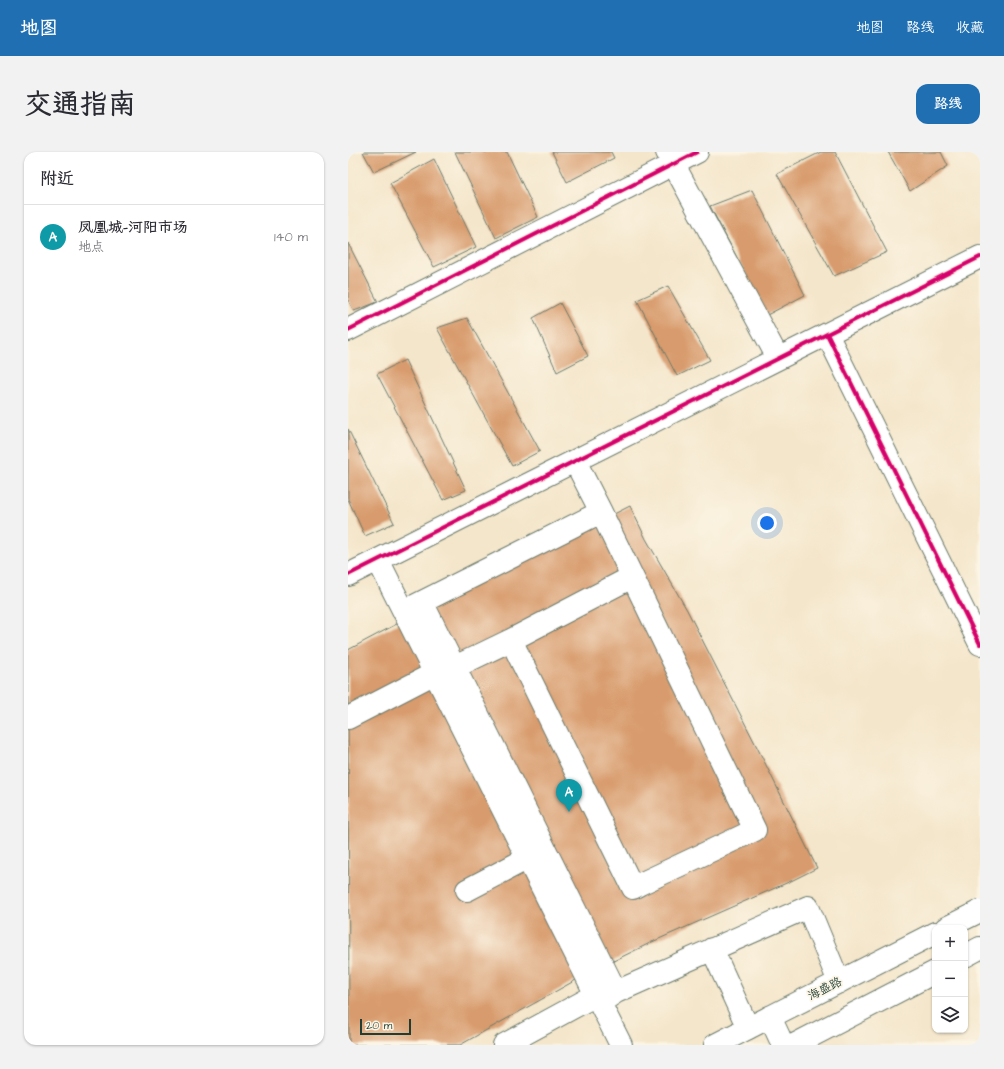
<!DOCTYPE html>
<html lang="zh">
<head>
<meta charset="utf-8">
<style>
  body { margin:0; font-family:"Architects Daughter","LXGW WenKai TC",sans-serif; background:#f2f2f3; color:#2b2b33 }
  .controls { position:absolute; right:12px; bottom:12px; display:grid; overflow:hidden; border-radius:8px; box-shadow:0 1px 3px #0004 }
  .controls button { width:36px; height:36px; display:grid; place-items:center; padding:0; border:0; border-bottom:1px solid #e1e1e2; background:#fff; color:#2b2b33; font:20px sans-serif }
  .scale { position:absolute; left:12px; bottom:10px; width:51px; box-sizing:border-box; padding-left:4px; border:2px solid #1f3d34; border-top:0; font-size:11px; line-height:14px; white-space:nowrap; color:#1f3d34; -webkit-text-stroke:3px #fcf5e5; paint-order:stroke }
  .you { position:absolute; left:419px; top:371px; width:14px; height:14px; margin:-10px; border:3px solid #fff; border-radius:50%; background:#1a73e8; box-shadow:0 0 0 6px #1a73e833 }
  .badge { display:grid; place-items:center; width:26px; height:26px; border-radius:50%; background:#1f6fb2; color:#fff; font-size:13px; font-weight:700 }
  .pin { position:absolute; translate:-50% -33px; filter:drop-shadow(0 1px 2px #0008) }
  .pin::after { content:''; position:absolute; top:21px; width:14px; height:12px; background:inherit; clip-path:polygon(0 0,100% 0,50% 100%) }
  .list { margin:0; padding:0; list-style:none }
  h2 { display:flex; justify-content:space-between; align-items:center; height:52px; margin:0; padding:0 16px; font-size:17px }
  h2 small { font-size:13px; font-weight:400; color:#7c7c81 }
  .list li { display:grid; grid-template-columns:26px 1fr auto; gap:12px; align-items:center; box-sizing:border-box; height:64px; padding:0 16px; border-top:1px solid #e1e1e2 }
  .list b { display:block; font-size:15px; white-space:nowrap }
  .list p { margin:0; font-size:13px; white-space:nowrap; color:#7c7c81 }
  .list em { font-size:13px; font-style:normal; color:#7c7c81 }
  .icon { flex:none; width:22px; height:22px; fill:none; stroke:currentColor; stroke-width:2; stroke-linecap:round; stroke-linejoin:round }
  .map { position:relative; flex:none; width:632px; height:893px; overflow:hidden; border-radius:12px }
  header { display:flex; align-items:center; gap:24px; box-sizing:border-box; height:56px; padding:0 20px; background:#1f6fb2; color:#fff }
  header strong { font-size:19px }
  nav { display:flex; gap:22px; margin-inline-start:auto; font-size:14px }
  .intro { display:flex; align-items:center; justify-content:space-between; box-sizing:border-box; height:96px; padding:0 24px }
  h1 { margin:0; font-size:28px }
  .button { padding:10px 18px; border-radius:12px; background:#1f6fb2; color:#fff; font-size:14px; font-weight:700 }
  main { display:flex; gap:24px; padding:0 24px }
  aside { flex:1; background:#fff; border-radius:12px; box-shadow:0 1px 3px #0004 }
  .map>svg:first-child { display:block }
</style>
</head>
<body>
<header>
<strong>地图</strong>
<nav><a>地图</a><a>路线</a><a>收藏</a></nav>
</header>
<div class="intro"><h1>交通指南</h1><a class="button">路线</a></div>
<main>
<aside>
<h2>附近<small></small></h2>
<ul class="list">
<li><span class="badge" style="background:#0f9aa8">A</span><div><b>凤凰城-河阳市场</b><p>地点</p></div><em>140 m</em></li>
</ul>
</aside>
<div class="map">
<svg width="632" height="893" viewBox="0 0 632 893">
  <rect width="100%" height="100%" fill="#fcf5e5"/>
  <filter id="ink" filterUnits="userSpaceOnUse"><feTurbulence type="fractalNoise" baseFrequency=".025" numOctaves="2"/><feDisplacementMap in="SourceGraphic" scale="8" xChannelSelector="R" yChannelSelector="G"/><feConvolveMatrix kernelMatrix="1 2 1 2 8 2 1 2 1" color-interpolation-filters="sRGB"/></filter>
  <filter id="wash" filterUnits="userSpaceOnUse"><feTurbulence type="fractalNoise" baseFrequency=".012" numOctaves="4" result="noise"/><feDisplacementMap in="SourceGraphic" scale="16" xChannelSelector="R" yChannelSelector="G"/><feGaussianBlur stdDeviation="0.9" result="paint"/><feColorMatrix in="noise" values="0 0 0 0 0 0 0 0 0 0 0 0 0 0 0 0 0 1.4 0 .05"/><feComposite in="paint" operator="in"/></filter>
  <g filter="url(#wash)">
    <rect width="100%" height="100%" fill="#f4e6cb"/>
    <g id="blocks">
      <!-- building -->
      <path fill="#d89b6d" d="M15,0H68L26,20Z
        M107,0H159L190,65L148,86Z
        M204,0H263L266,6L219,30Z
        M473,0H487L539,100L486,124L429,22Z
        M540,0H593L600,14L562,39Z
        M86,7L128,95L86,115L42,31Z
        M404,38L457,143L419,163L362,54Z
        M0,91L30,150L6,159L0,148Z
        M320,134L362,208L329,224L289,148Z
        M212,151L240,204L209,220L185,166Z
        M119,166L192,299L164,314L89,176Z
        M57,208L118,338L95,348L29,222Z
        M0,277L46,371L17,384L0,347Z
        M282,354L298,387L339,458L414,605L469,716L443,729L304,790L235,824L112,893H1L0,498L60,466Z"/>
    </g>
  </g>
  <g filter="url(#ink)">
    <use href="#blocks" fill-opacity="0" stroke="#6a7869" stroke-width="1"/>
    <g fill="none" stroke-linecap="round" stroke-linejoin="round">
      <!-- minor casing -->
      <g stroke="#6a7869" stroke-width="24">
        <path id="minor" d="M319,0L430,206
          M0,178L349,0
          M479,182L632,492
          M30,408L273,893
          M0,423L632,105
          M74,450L253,360L227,309
          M56,459L74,450L268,840
          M163,488L284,425
          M107,515L163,488L285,736L292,732L407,678L253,360
          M0,566L87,521
          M119,738L180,706
          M364,797L400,876
          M256,848L268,840L460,755L491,830
          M422,865L435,893
          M156,893L248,843"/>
      </g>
      <!-- major casing -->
      <g stroke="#6a7869" stroke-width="24">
        <path id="major" d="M598,776L632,759
          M617,804L632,796
          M367,893L587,781
          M446,893L587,820"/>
      </g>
      <!-- minor -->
      <use href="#minor" stroke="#fff" stroke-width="22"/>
      <!-- major -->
      <use href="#major" stroke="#fff" stroke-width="22"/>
      <!-- cycleway casing -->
      <g stroke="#fcf5e5" stroke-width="6">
        <path id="cycleway" d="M0,178L349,0
          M479,182L632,492
          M0,423L632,105"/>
      </g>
      <!-- cycleway -->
      <use href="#cycleway" stroke="#d6006c" stroke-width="4"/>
    </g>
  </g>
  <g text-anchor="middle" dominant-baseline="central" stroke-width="3.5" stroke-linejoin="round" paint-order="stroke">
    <!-- street labels -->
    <g font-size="12" fill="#1f3d34" stroke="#fcf5e5">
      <text transform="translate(477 837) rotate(-27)">海盛路</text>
    </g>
  </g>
</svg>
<div class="controls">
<button>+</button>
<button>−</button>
<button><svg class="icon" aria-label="layers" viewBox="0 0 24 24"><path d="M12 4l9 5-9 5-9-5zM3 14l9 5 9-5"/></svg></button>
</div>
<div class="scale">20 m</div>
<div class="you"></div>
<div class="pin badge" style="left:221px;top:660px;background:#0f9aa8">A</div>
</div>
</main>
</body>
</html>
